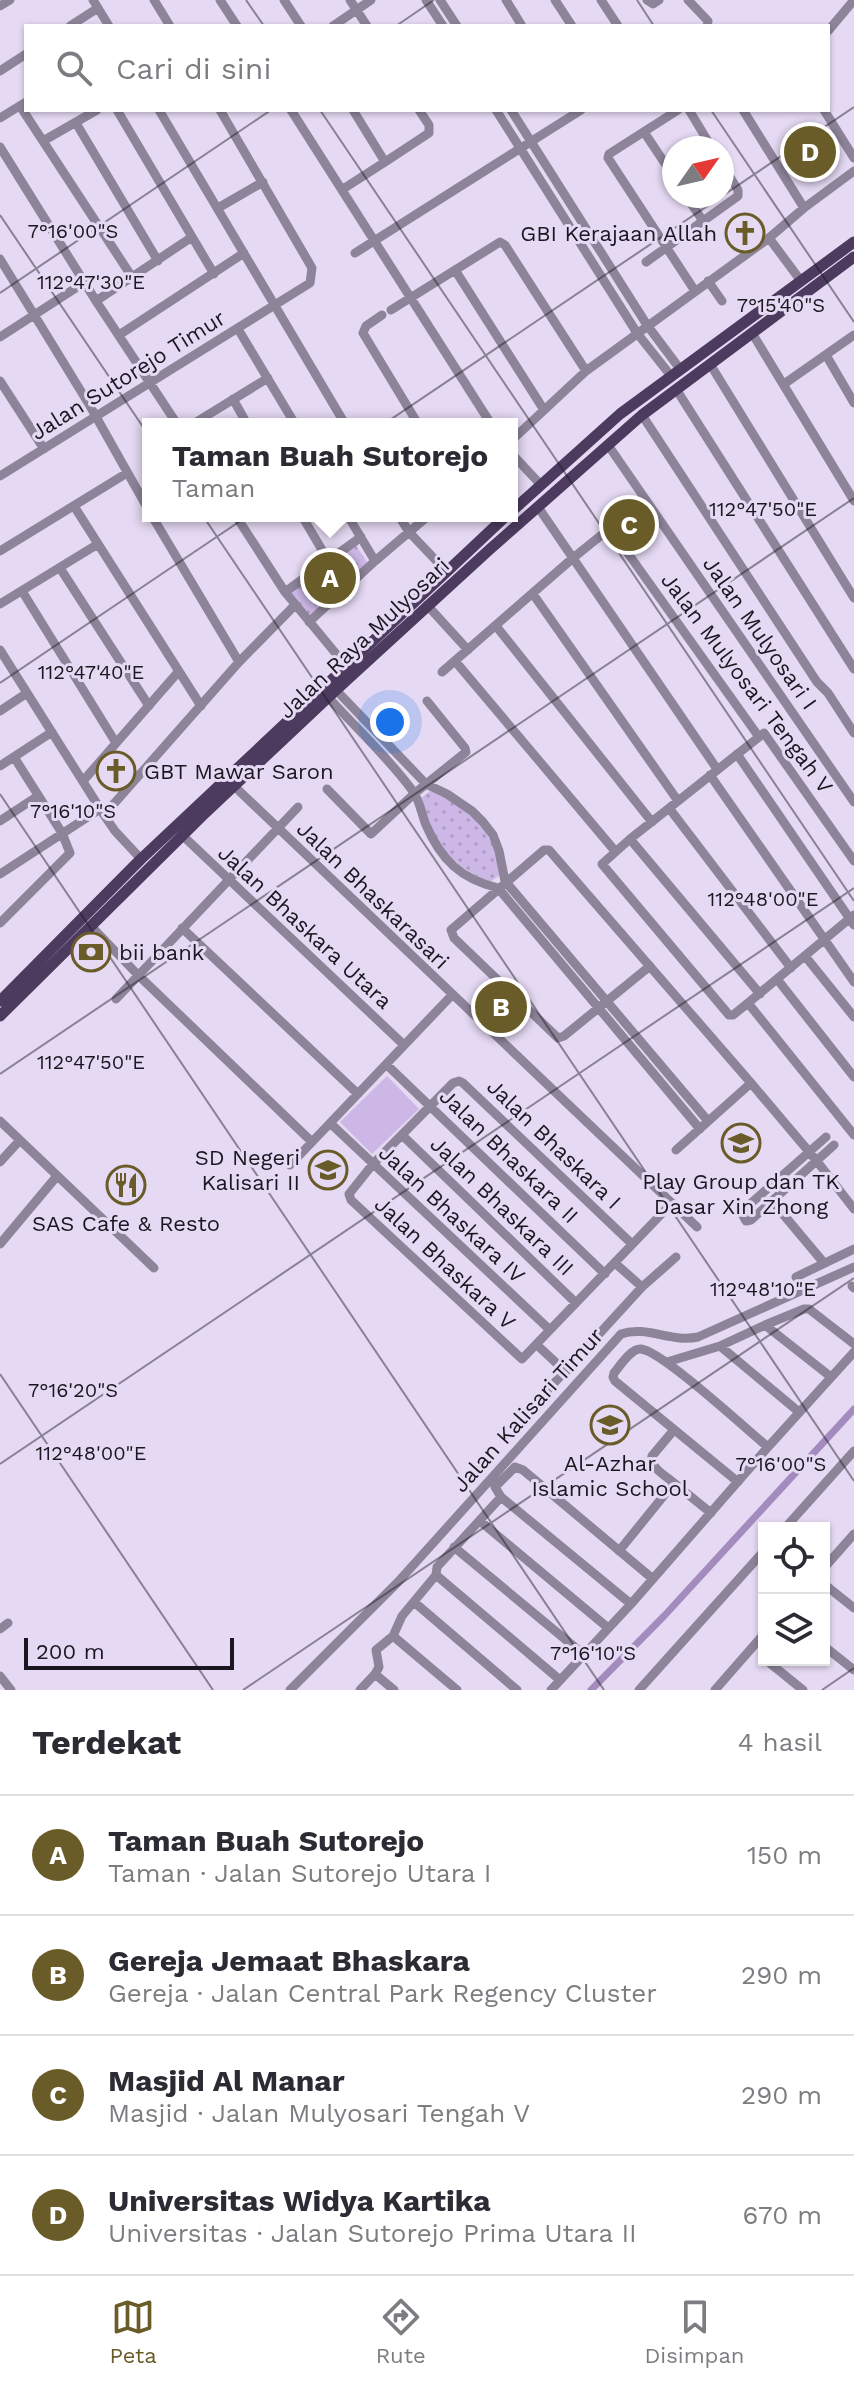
<!DOCTYPE html>
<html lang="id">
<head>
<meta charset="utf-8">
<style>
  body { margin:0; font-family:"Work Sans",sans-serif; background:#f2f2f3; color:#2b2b33 }
  .controls { position:absolute; right:24px; bottom:24px; display:grid; overflow:hidden; border-radius:0px; box-shadow:0 2px 6px #0004 }
  .controls button { width:72px; height:72px; display:grid; place-items:center; padding:0; border:0; border-bottom:2px solid #e1e1e2; background:#fff; color:#2b2b33; font:40px sans-serif }
  .compass { position:absolute; left:662px; top:136px; width:72px; height:72px; border-radius:50%; background:#fff; box-shadow:0 2px 6px #0004; rotate:56deg }
  .scale { position:absolute; left:24px; bottom:20px; width:210px; box-sizing:border-box; padding-left:8px; border:4px solid #1b1720; border-top:0; font-size:22px; line-height:28px; white-space:nowrap; color:#1b1720; -webkit-text-stroke:6px #e5d9f3; paint-order:stroke }
  .you { position:absolute; left:390px; top:722px; width:28px; height:28px; margin:-20px; border:6px solid #fff; border-radius:50%; background:#1a73e8; box-shadow:0 0 0 12px #1a73e833 }
  .badge { display:grid; place-items:center; width:52px; height:52px; border-radius:50%; background:#6a5c29; color:#fff; font-size:26px; font-weight:700 }
  .pin { position:absolute; translate:-50% -50%; border:4px solid #fff; box-shadow:0 2px 8px #0006 }
  .popup { position:absolute; left:142px; top:418px; width:376px; height:104px; box-sizing:border-box; display:grid; place-content:center; border-radius:0px; background:#fff; filter:drop-shadow(0 2px 6px #0005); font-size:26px; white-space:nowrap; color:#7c7c81 }
  .popup b { font-size:30px; color:#2b2b33 }
  .popup::after { content:''; position:absolute; left:50%; top:100%; margin-left:-16px; border:16px solid transparent; border-top-color:#fff }
  .list { margin:0; padding:0; list-style:none }
  h2 { display:flex; justify-content:space-between; align-items:center; height:104px; margin:0; padding:0 32px; font-size:34px }
  h2 small { font-size:26px; font-weight:400; color:#7c7c81 }
  .list li { display:grid; grid-template-columns:52px 1fr auto; gap:24px; align-items:center; box-sizing:border-box; height:120px; padding:0 32px; border-top:2px solid #e1e1e2 }
  .list b { display:block; font-size:30px; white-space:nowrap }
  .list p { margin:0; font-size:26px; white-space:nowrap; color:#7c7c81 }
  .list em { font-size:26px; font-style:normal; color:#7c7c81 }
  .icon { flex:none; width:44px; height:44px; fill:none; stroke:currentColor; stroke-width:2; stroke-linecap:round; stroke-linejoin:round }
  .map { position:relative; flex:none; width:854px; height:1690px; overflow:hidden }
  .search { position:absolute; background:#fff; box-shadow:0 2px 6px #0004; left:24px; right:24px; top:24px; height:88px; display:flex; align-items:center; gap:20px; box-sizing:border-box; padding:0 28px; border-radius:0px; color:#7c7c81; font-size:30px }
  .sheet { height:584px; background:#fff }
  nav { display:flex; justify-content:space-around; align-items:center; box-sizing:border-box; height:112px; border-top:2px solid #e1e1e2; background:#fff; font-size:22px; color:#7c7c81 }
  nav a { display:grid; justify-items:center; gap:4px }
  nav .on { color:#6a5c29 }
  .map>svg:first-child { display:block }
</style>
</head>
<body>
<div class="map">
<svg width="854" height="1690" viewBox="0 0 854 1690">
  <defs>
    <pattern id="grass-dots" width="8" height="8" patternUnits="userSpaceOnUse" patternTransform="scale(2)"><rect width="8" height="8" fill="#cdb7e6"/><path d="M2 2h.1M6 6h.1" fill="none" stroke="#af9dc5" stroke-width="1.8" stroke-linecap="round"/></pattern>
  </defs>
  <rect width="100%" height="100%" fill="#e5d9f3"/>
  <!-- grass -->
  <path fill="url(#grass-dots)" d="M356,545L368,564L309,618L288,592Z
    M430,791C455,799 481,820 492,844C496,854 498,865 500,875L490,882C447,864 434,841 421,798Z"/>
  <!-- garden -->
  <path fill="#cdb7e6" d="M387,1076L419,1109L372,1154L340,1122Z"/>
  <g fill="none" stroke-linecap="round" stroke-linejoin="round">
    <!-- canal -->
    <path stroke="#a38cbd" stroke-width="7" d="M591,1690L665,1615L854,1409"/>
    <!-- minor -->
    <path stroke="#8d8499" stroke-width="9" d="M93,0L109,26
      M154,0L170,26
      M220,0L237,26
      M284,0L301,26
      M350,0L367,26
      M426,0L443,26
      M440,0L457,26
      M506,0L522,26
      M555,0L572,26
      M601,0L618,26
      M647,0L653,4L659,0
      M688,0L708,21L707,26
      M0,6L10,0
      M70,26L98,8
      M333,26L371,0
      M828,31L854,0
      M0,71L26,54
      M20,106L132,277
      M117,110L214,274
      M159,110L345,424
      M291,110L491,424
      M496,110L637,333L671,376
      M511,110L647,325L680,369
      M678,110L609,154L608,158L695,291
      M689,110L712,148
      M743,110L804,208
      M824,110L854,158
      M0,118L26,102
      M76,123L158,261
      M644,132L674,177
      M43,141L97,110
      M0,147L96,301L177,424
      M385,162L429,133V125L419,110
      M343,189L385,162L353,110
      M686,196L703,221
      M218,208L263,182
      M769,238L801,281
      M355,253L581,110
      M0,259L90,406L148,509
      M646,262L738,196V190L722,164
      M455,270L544,410
      M708,281L722,301
      M96,301L192,237
      M391,310L500,242L505,245L586,371
      M382,315L366,326L363,333L418,424
      M238,329L295,424
      M752,333L854,501
      M119,335L244,253
      M0,337L85,282
      M826,355L854,403
      M710,364L854,598
      M0,381L44,449
      M784,384L854,335
      M676,389L854,669
      M233,399L247,424
      M642,415L817,682L828,693L854,733
      M193,424L268,378
      M512,440L586,371L769,238L804,208L854,171
      M608,445L854,802
      M512,454L541,485
      M0,476L310,283L312,268L220,110
      M74,506L201,706
      M538,507L717,769
      M152,516L239,662
      M236,516L285,592L347,667
      M302,516L328,560
      M348,516L375,561
      M399,516L409,532L446,571
      M0,551L127,473
      M60,568L149,706
      M22,591L116,743
      M285,592L361,537
      M533,594L678,801
      M0,604L98,544
      M427,605L468,650
      M309,622L375,561L428,516
      M496,626L652,822
      M0,650L104,815L115,831L141,859
      M455,661L615,851
      M442,672L573,558L604,533L612,531L759,737
      M336,690L426,784L447,794L472,811L483,822L493,835L499,851L505,881L708,1121
      M328,697C356,728 387,756 412,790C420,800 421,813 426,825C441,860 461,879 498,888L700,1129
      M0,711L27,693
      M737,754L854,925
      M0,766L52,732
      M710,775L854,982
      M83,781L179,671
      M234,786L697,1227
      M327,789L371,834L415,793L466,752L465,748L427,701
      M669,808L791,968
      M104,815L239,662L295,605
      M0,821L38,796
      M182,835L404,1045
      M630,839L760,994
      M854,861L764,733L630,839L602,864L729,1015H733L748,1003L854,915
      M0,874L100,809
      M0,923L70,853L62,833L14,757
      M91,926L138,975L312,1142L452,995
      M182,928L358,1094
      M805,956L854,1017
      M650,966L564,1036L558,1038L454,938L451,930L544,850H549L751,1083L816,1160L854,1209
      M777,979L854,1077
      M116,999L298,807
      M748,1003L854,1135
      M387,1065L605,1274
      M0,1121L154,1268
      M330,1123L550,1330
      M402,1135L576,1303
      M826,1137L741,1212L746,1221L751,1220L834,1145
      M676,1150L751,1083
      M0,1162L20,1140
      M290,1165L312,1142
      M772,1201L824,1263
      M0,1244L57,1176
      M632,1244L463,1083L459,1081L453,1083L373,1164L349,1194L351,1200L522,1359L672,1203
      M615,1263L642,1287
      M796,1277L854,1249
      M852,1286L854,1288
      M765,1325L804,1309H809L854,1344
      M537,1345L566,1372
      M720,1346L765,1325L831,1377
      M667,1362L720,1346L799,1412
      M535,1404L642,1287L676,1257
      M673,1431L652,1456C650,1468 666,1476 674,1483
      M738,1482L615,1381L613,1377L614,1373C620,1366 631,1348 641,1349C662,1351 746,1429 768,1447
      M501,1497L631,1604
      M480,1521L607,1627
      M785,1528L854,1451
      M454,1547L583,1654
      M619,1551L674,1483L711,1513
      M824,1568L854,1534
      M436,1575L560,1680
      M824,1584L854,1608
      M414,1602L517,1690
      M0,1629L8,1623
      M393,1636L402,1616L436,1575L437,1567L501,1497L495,1487L515,1467L523,1470L653,1579
      M824,1646L854,1670
      M766,1660L803,1690
      M375,1674L394,1690
      M0,1676L11,1690
      M290,1690L398,1582L621,1334C646,1325 672,1343 698,1337L854,1267
      M360,1690L375,1674L379,1667L376,1650L393,1636L457,1690
      M551,1690L631,1604L768,1447L854,1352
      M639,1690L764,1551
      M715,1690L764,1634"/>
    <!-- major -->
    <path stroke="#4c3b5f" stroke-width="11" d="M512,511L620,414L854,242
      M0,1001L141,859L506,516
      M0,1016L202,816L336,690L489,550L642,415L854,257"/>
  </g>
  <!-- ticks -->
  <path fill="none" stroke="#1b1720" stroke-width="2" stroke-opacity="0.45" d="M246,0L264,26M637,0L654,26M396,26L434,0M320,110L854,901M711,110L854,322M0,215L854,1481M0,293L271,110M0,683L854,107M0,794L604,1690M0,1074L854,498M0,1374L213,1690M0,1464L854,888M243,1690L854,1278M822,1690L854,1668"/>
  <!-- icons -->
  <defs>
    <g id="church-ring" transform="scale(2)"><circle r="9.5" fill="#e5d9f3" stroke="#6a5c29" stroke-width="1.5"/><path d="M-1.2-6h2.4v3.5h3.3v2.4h-3.3V6h-2.4V-.1h-3.3v-2.4h3.3Z" fill="#6a5c29"/></g>
    <g id="bank-ring" transform="scale(2)"><circle r="9.5" fill="#e5d9f3" stroke="#6a5c29" stroke-width="1.5"/><path d="M-6-4H6V4H-6ZM0-2.3a2.3 2.3 0 1 0 0 4.6a2.3 2.3 0 1 0 0-4.6Z" fill="#6a5c29"/></g>
    <g id="school-ring" transform="scale(2)"><circle r="9.5" fill="#e5d9f3" stroke="#6a5c29" stroke-width="1.5"/><path d="M0-5L7-2L0 1L-7-2ZM-4 1L0 2.5L4 1V4Q0 6-4 4Z" fill="#6a5c29"/></g>
    <g id="restaurant-ring" transform="scale(2)"><circle r="9.5" fill="#e5d9f3" stroke="#6a5c29" stroke-width="1.5"/><path d="M-5-6h1v4h1v-4h1v4h1v-4h1v5L-1.5 .5V6h-2V.5L-5-1ZM5-6V6H3V1.5H1.5Q1.5-4 5-6Z" fill="#6a5c29"/></g>
  </defs>
  <g fill-rule="evenodd">
    <use href="#church-ring" x="745" y="233"/>
    <use href="#church-ring" x="116" y="771"/>
    <use href="#bank-ring" x="91" y="952"/>
    <use href="#school-ring" x="741" y="1143"/>
    <use href="#school-ring" x="328" y="1170"/>
    <use href="#restaurant-ring" x="126" y="1185"/>
    <use href="#school-ring" x="610" y="1425"/>
  </g>
  <g text-anchor="middle" dominant-baseline="central" stroke-width="6" stroke-linejoin="round" paint-order="stroke">
    <!-- poi labels -->
    <g font-size="22" fill="#1b1720" stroke="#e5d9f3">
      <text x="717" y="233" text-anchor="end">GBI Kerajaan Allah</text>
      <text x="144" y="771" text-anchor="start">GBT Mawar Saron</text>
      <text x="119" y="952" text-anchor="start">bii bank</text>
      <text x="300" y="1157" text-anchor="end">SD Negeri<tspan x="300" dy="25">Kalisari II</tspan></text>
      <text x="741" y="1181">Play Group dan TK<tspan x="741" dy="25">Dasar Xin Zhong</tspan></text>
      <text x="126" y="1223">SAS Cafe &amp; Resto</text>
      <text x="610" y="1463">Al-Azhar<tspan x="610" dy="25">Islamic School</tspan></text>
    </g>
    <!-- street labels -->
    <g font-size="22" fill="#1b1720" stroke="#e5d9f3">
      <text transform="translate(128 375) rotate(-32)">Jalan Sutorejo Timur</text>
      <text transform="translate(760 633) rotate(55)">Jalan Mulyosari I</text>
      <text transform="translate(364 638) rotate(-43)">Jalan Raya Mulyosari</text>
      <text transform="translate(747 683) rotate(53)">Jalan Mulyosari Tengah V</text>
      <text transform="translate(373 895) rotate(44)">Jalan Bhaskarasari</text>
      <text transform="translate(305 927) rotate(43)">Jalan Bhaskara Utara</text>
      <text transform="translate(554 1144) rotate(44)">Jalan Bhaskara I</text>
      <text transform="translate(509 1156) rotate(44)">Jalan Bhaskara II</text>
      <text transform="translate(502 1206) rotate(44)">Jalan Bhaskara III</text>
      <text transform="translate(452 1214) rotate(43)">Jalan Bhaskara IV</text>
      <text transform="translate(445 1263) rotate(43)">Jalan Bhaskara V</text>
      <text transform="translate(528 1410) rotate(-48)">Jalan Kalisari Timur</text>
    </g>
  </g>
  <g font-size="20" text-anchor="middle" fill="#1b1720" stroke="#e5d9f3" stroke-width="6" stroke-linejoin="round" paint-order="stroke">
    <text x="73" y="238">7°16'00"S</text>
    <text x="91" y="289">112°47'30"E</text>
    <text x="781" y="312">7°15'40"S</text>
    <text x="763" y="516">112°47'50"E</text>
    <text x="91" y="679">112°47'40"E</text>
    <text x="73" y="818">7°16'10"S</text>
    <text x="763" y="906">112°48'00"E</text>
    <text x="91" y="1069">112°47'50"E</text>
    <text x="763" y="1296">112°48'10"E</text>
    <text x="73" y="1397">7°16'20"S</text>
    <text x="91" y="1460">112°48'00"E</text>
    <text x="781" y="1471">7°16'00"S</text>
    <text x="593" y="1660">7°16'10"S</text>
  </g>
</svg>
<div class="controls">
<button><svg class="icon" aria-label="locate" viewBox="0 0 24 24"><circle cx="12" cy="12" r="6"/><path d="M12 2v4M12 18v4M2 12h4M18 12h4"/></svg></button>
<button><svg class="icon" aria-label="layers" viewBox="0 0 24 24"><path d="M12 4l9 5-9 5-9-5zM3 14l9 5 9-5"/></svg></button>
</div>
<svg class="compass" viewBox="-18 -18 36 36"><path d="M0-13l5 13h-10z" fill="#e53935"/><path d="M0 13l5-13h-10z" fill="#7c7c81"/></svg>
<div class="scale">200 m</div>
<div class="you"></div>
<div class="pin badge" style="left:330px;top:578px">A</div>
<div class="popup"><b>Taman Buah Sutorejo</b>Taman</div>
<div class="pin badge" style="left:501px;top:1007px">B</div>
<div class="pin badge" style="left:629px;top:525px">C</div>
<div class="pin badge" style="left:810px;top:152px">D</div>
<div class="search"><svg class="icon" aria-label="search" viewBox="0 0 24 24"><circle cx="10" cy="10" r="6"/><path d="M15 15l6 6"/></svg>Cari di sini</div>
</div>
<section class="sheet">
<h2>Terdekat<small>4 hasil</small></h2>
<ul class="list">
<li><span class="badge">A</span><div><b>Taman Buah Sutorejo</b><p>Taman · Jalan Sutorejo Utara I</p></div><em>150 m</em></li>
<li><span class="badge">B</span><div><b>Gereja Jemaat Bhaskara</b><p>Gereja · Jalan Central Park Regency Cluster</p></div><em>290 m</em></li>
<li><span class="badge">C</span><div><b>Masjid Al Manar</b><p>Masjid · Jalan Mulyosari Tengah V</p></div><em>290 m</em></li>
<li><span class="badge">D</span><div><b>Universitas Widya Kartika</b><p>Universitas · Jalan Sutorejo Prima Utara II</p></div><em>670 m</em></li>
</ul>
</section>
<nav>
<a class="on"><svg class="icon" aria-label="map" viewBox="0 0 24 24"><path d="M3 6l6-2 6 2 6-2v14l-6 2-6-2-6 2zM9 4v14M15 6v14"/></svg>Peta</a>
<a><svg class="icon" aria-label="directions" viewBox="0 0 24 24"><path d="M12 3l9 9-9 9-9-9zM9 14v-3h6M13 9l2 2-2 2"/></svg>Rute</a>
<a><svg class="icon" aria-label="saved" viewBox="0 0 24 24"><path d="M7 4h10v16l-5-4-5 4z"/></svg>Disimpan</a>
</nav>
</body>
</html>
